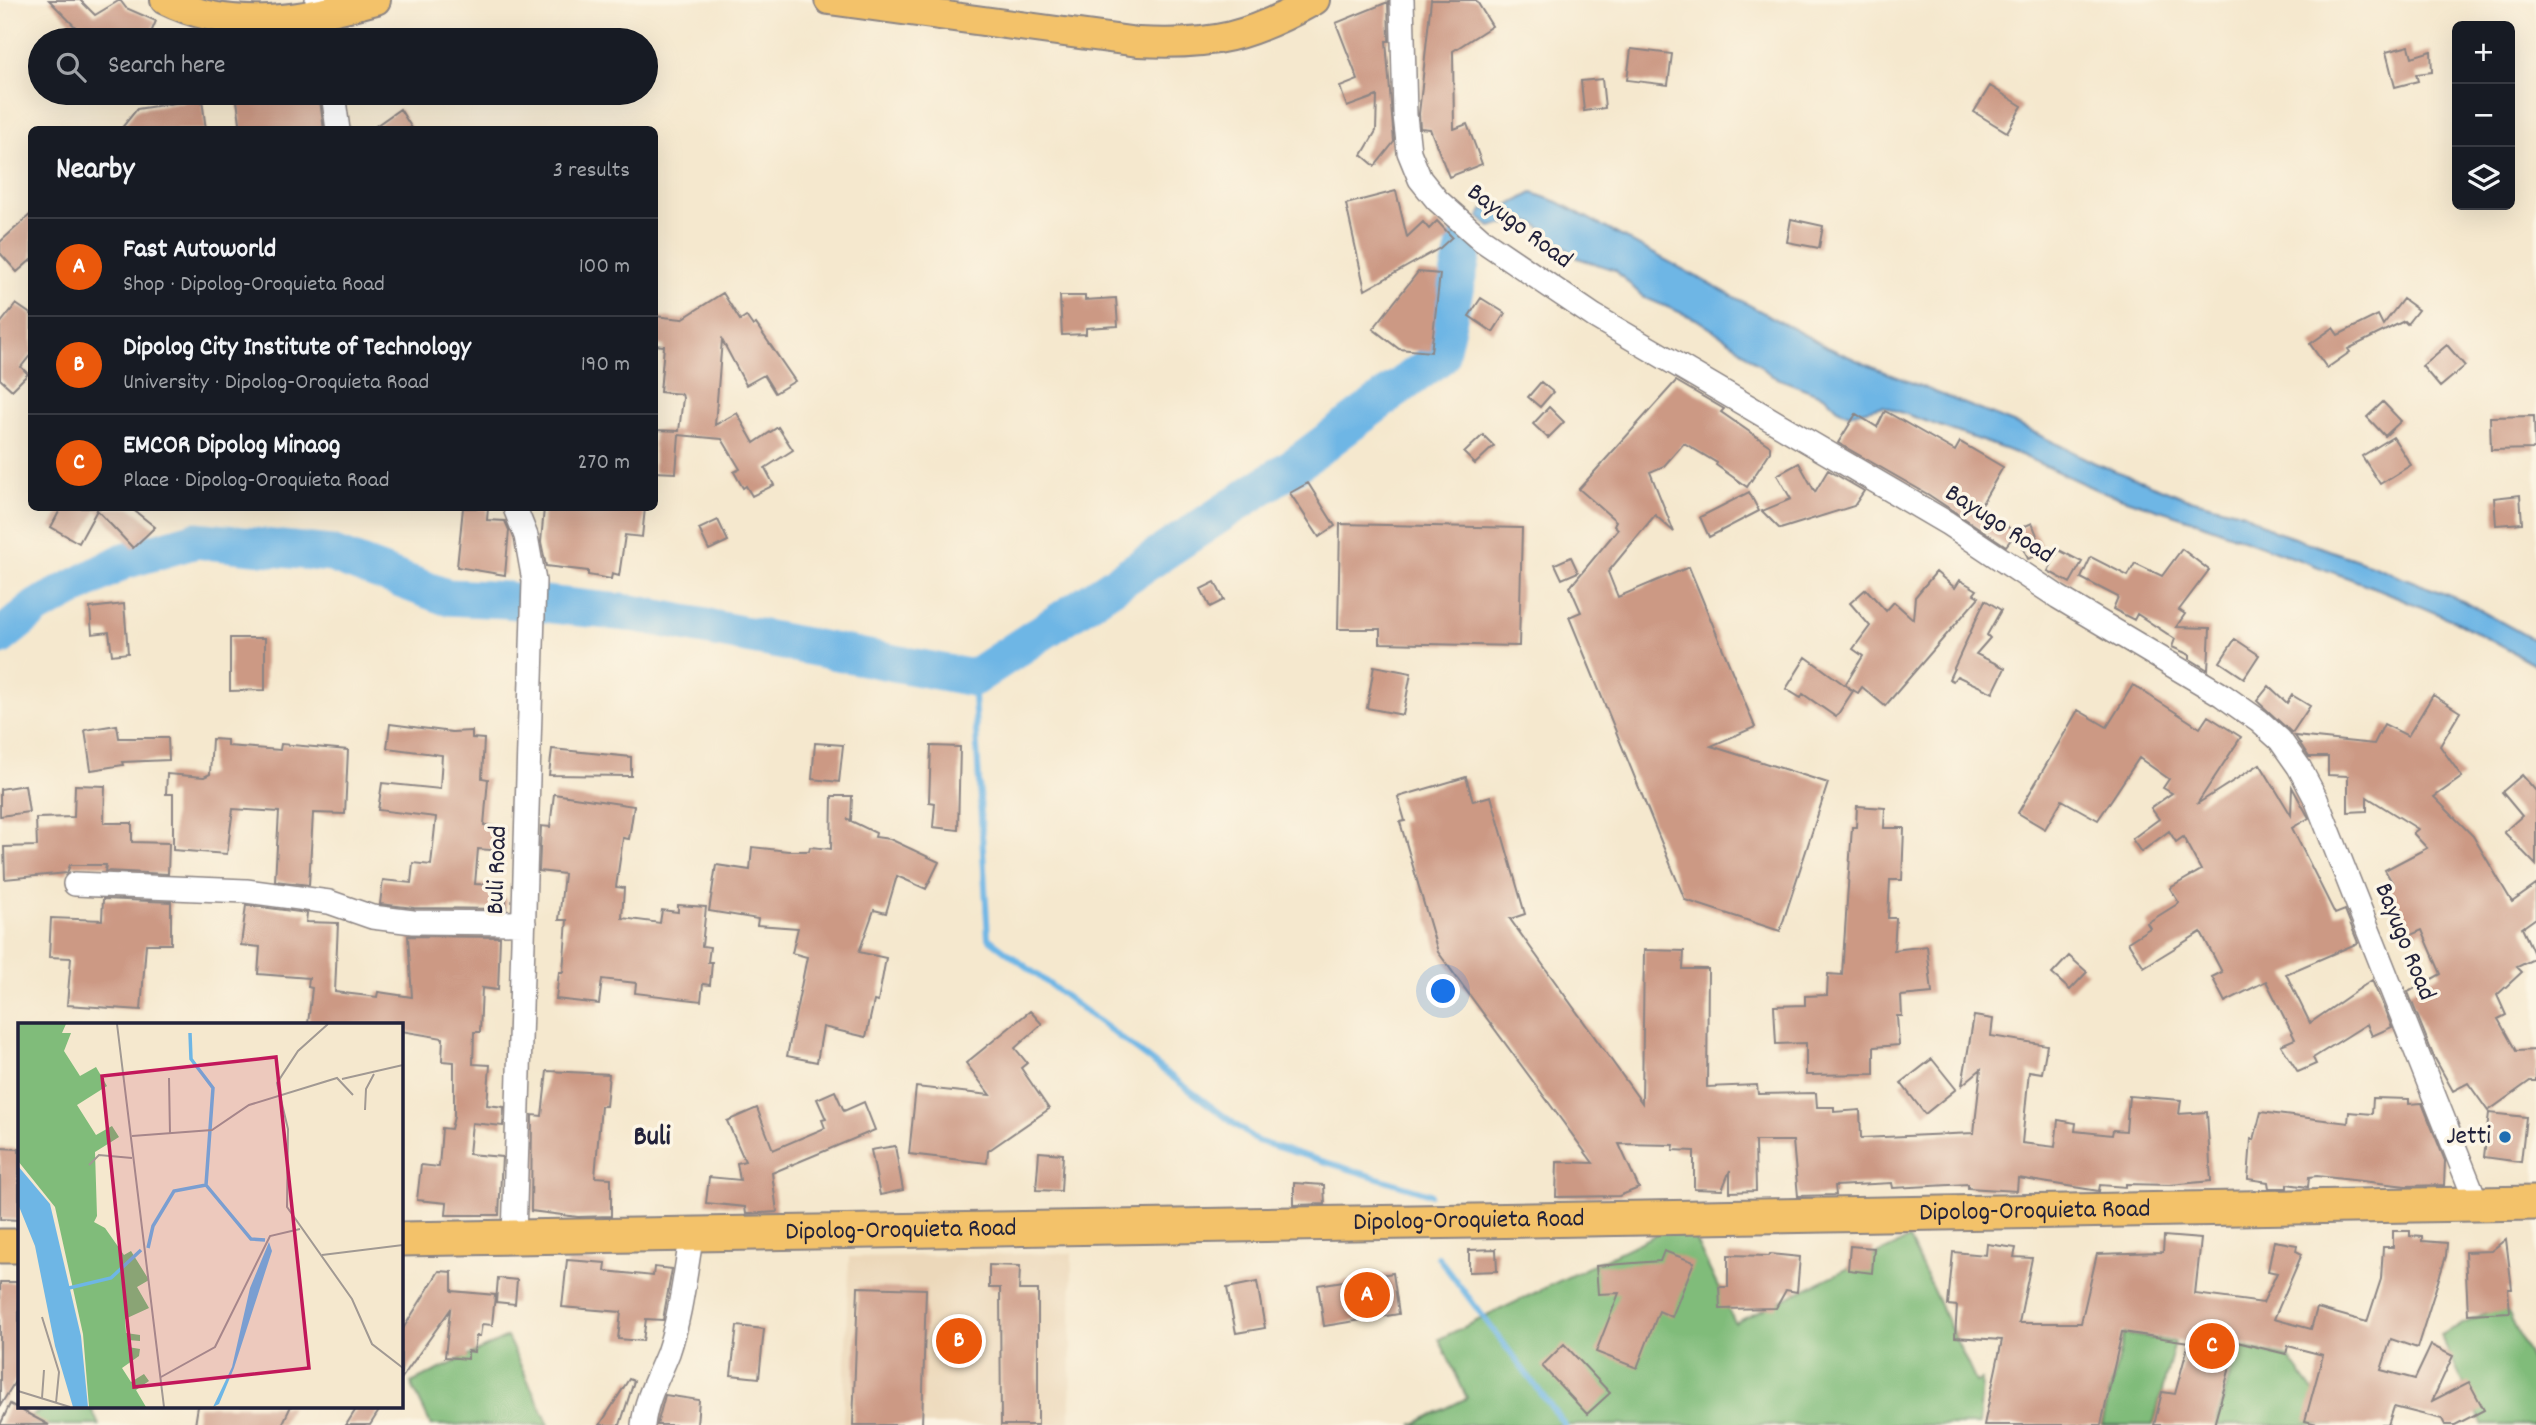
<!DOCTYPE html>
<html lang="en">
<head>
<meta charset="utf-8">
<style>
  body { margin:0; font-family:Dekko,sans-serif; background:#20242c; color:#f1f3f6 }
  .controls { position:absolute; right:21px; top:21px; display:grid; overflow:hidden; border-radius:10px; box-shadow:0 7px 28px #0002 }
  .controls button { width:63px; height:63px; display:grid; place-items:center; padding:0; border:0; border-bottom:2px solid #363941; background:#171b24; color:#f1f3f6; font:35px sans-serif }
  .you { position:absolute; left:1444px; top:992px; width:24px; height:24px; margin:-18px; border:5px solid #fff; border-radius:50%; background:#1a73e8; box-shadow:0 0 0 10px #1a73e833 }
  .badge { display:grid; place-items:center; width:46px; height:46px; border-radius:50%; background:#ea580c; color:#fff; font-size:23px; font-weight:700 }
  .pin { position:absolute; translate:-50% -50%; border:4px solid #fff; box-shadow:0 2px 7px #0006 }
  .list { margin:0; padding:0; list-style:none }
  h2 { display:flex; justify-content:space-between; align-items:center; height:91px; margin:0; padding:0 28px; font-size:30px }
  h2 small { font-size:23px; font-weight:400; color:#9ea1a6 }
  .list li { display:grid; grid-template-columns:46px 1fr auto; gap:21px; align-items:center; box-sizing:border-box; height:98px; padding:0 28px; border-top:2px solid #363941 }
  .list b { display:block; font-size:26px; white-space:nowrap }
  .list p { margin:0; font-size:23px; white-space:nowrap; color:#9ea1a6 }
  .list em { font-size:23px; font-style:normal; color:#9ea1a6 }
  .icon { flex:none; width:38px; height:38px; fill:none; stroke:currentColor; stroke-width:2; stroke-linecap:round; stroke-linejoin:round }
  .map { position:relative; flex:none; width:2536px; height:1425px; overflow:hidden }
  .search { position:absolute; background:#171b24; box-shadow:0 7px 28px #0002; left:28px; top:28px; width:630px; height:77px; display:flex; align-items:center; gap:18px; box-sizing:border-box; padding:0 24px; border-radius:38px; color:#9ea1a6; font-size:26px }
  .panel { position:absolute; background:#171b24; box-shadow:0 7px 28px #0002; left:28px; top:126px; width:630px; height:385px; border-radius:10px }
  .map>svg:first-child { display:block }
</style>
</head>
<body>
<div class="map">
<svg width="2536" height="1425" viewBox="0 0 2536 1425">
  <rect width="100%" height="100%" fill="#fcf5e5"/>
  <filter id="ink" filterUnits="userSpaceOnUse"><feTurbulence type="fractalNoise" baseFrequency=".0143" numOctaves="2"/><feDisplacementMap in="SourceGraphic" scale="14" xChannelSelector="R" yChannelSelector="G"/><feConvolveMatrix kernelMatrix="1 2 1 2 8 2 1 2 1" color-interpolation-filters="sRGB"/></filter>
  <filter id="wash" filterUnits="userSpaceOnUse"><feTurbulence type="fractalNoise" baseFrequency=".00686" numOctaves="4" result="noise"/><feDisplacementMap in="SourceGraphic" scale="28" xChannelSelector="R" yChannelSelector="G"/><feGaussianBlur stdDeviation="1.57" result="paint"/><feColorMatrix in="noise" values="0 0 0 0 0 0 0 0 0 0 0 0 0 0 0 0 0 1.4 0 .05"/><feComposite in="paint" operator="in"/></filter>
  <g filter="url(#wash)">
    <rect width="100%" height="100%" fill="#f5e8ce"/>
    <!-- built -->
    <path fill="#ecd8ba" d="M1072,1253L1070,1425H843L849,1257Z"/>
    <!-- forest -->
    <path fill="#80bc7a" stroke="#516f5a" stroke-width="2" d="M1686,1220L1735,1323L1909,1239L1976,1382L1982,1380L1979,1425H1412L1467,1398L1439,1339Z
      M2504,1304L2536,1371V1425H2483L2440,1335Z
      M2124,1334L2175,1342L2153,1425H2102Z
      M507,1337L549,1425H431L411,1383Z
      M2238,1346L2288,1357L2326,1409L2334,1425H2216Z
      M51,1406H90L99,1425H11Z"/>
    <!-- water -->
    <path fill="#6eb6e5" stroke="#486c90" stroke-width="2" d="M1532,193L1558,202L1825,346L1872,367L2023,427L2095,463L2186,498L2244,513L2274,531L2372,565L2465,602L2536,641V665L2459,623L2386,592L2197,522L2095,489L2021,455L1883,406L1849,414L1839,410L1826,397L1772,376L1734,344L1696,319L1643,297L1615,270L1578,258L1537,225L1525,220L1490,227L1479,217L1483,210L1503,209Z"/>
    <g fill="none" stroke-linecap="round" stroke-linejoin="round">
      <!-- stream -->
      <path stroke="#6eb6e5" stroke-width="6" d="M973,678L988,938L1257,1141L1430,1194
        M1438,1257L1565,1425"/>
      <!-- river -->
      <path stroke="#6eb6e5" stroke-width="37" d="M0,637L37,607L124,561L196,540L331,554L446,597L507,600L637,614L973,678L1295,465L1440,357L1465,245"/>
    </g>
    <g id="blocks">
      <!-- building -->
      <path fill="#cc9984" d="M49,0H80L95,15L120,0L126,8L156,21L148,40H126L108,33L99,40H88Z
        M1431,0H1476L1492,26L1453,51L1454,129L1467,124L1482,164L1449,177L1430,129L1420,128L1419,114Z
        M1388,2L1389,41H1386L1394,142L1375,166L1362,155L1376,131L1377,96L1347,107L1340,87L1358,80L1336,23Z
        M2409,46L2412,57L2431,51L2432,72L2416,74L2418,81L2395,87L2386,52Z
        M1631,49L1672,54L1668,85L1627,80Z
        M1602,79L1605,108L1584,111L1581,81Z
        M1990,86L2022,106L2007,132L1974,112Z
        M236,93H319L324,130H241Z
        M202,99L206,130H120L137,109Z
        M400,109L413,130H370Z
        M1396,191L1407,237L1423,222L1429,229L1437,221L1452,237L1440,248L1365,290L1346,204Z
        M32,213V259L17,272L0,253V242Z
        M1791,219L1823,226L1819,248L1787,242Z
        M1418,272L1440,274L1431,352L1399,349L1373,329Z
        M723,293L740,320L746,316L753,326L756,324L795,381L775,393L764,375L746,385L722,340L715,425L737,413L754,443L778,427L793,450L765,468L774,485L752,496L746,486L743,488L734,472L740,469L722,439L679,435L676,473L654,472V430L679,431L683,398L682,394L660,392L664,346L654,345V316L682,319Z
        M1060,296H1085V300L1116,298L1118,326L1086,328V334L1062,335Z
        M1481,298L1505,313L1493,332L1469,316Z
        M2403,299L2418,310L2407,324L2404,321L2348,349L2350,352L2327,368L2310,344L2333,328L2338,335L2378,315L2383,325Z
        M16,304L32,315V353L21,367L28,374L12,390L0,379V324Z
        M2447,345L2465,366L2440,387L2422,366Z
        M1676,381L1724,409L1721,412L1770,446V452L1747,487L1716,465L1717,463L1684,443L1664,466L1650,472L1674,532L1655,515L1608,572L1618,597L1689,567L1755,727L1711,746L1828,783L1780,931L1685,900L1569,617L1581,612L1570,587L1618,529L1614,525L1616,521L1579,489Z
        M1541,382L1553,392L1540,407L1528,397Z
        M2383,402L2401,421L2385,436L2367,417Z
        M1549,407L1564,422L1548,438L1533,424Z
        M1885,411L1955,451L1960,442L2003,467L1980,507L2016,533L2006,546L1929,495L1838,443L1856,414L1877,427Z
        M2534,416L2535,449L2491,450L2490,417Z
        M1483,435L1494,446L1475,464L1464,453Z
        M2393,437L2411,465L2380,484L2362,456Z
        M1799,463L1815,492L1828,470L1864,491L1854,506L1780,529L1762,511L1791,499L1777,475Z
        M1308,483L1335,526L1319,537L1290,493Z
        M1749,492L1759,511L1709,537L1700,517Z
        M2520,495L2522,523L2496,525L2494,498Z
        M61,508H131L155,527L133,548L97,510L79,543L51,527Z
        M463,508H488L487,520L505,521L509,530L505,575L457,567Z
        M544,508H645L642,537L625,535L619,576L612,574L611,579L588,575V571L546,566L541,542Z
        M718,520L728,541L709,550L699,529Z
        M2032,523L2044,553L2028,559L2016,530Z
        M1340,524L1522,528L1519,646L1380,643V629H1338Z
        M2182,549L2209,570L2179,610L2185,614L2176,627L2210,628L2208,670L2190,659V655L2172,647L2175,639L2137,614L2134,620L2113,609L2118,597L2081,578L2091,557L2128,576L2135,563L2162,576Z
        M2059,550L2082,562L2070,583L2048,571Z
        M1571,557L1578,572L1562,579L1555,564Z
        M1936,572L1955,588L1960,580L1977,590L1974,594L1979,597L1885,706L1862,687L1858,693L1845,685L1863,656L1853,649L1870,626L1850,603L1866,589L1886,611L1894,602L1913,619L1915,597Z
        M1215,582L1224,600L1210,607L1201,589Z
        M1985,600L2001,610L1987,635L1990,638L1976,654L2005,668L1993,693L1957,676L1953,681L1949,679Z
        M124,604L128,653L112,655L109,632L92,634L90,608Z
        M230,638H265V690L230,691Z
        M2235,639L2259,655L2244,678L2220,662Z
        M1806,657L1853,691L1836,717L1803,694L1801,698L1786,689Z
        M1374,666L1411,673L1403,715L1367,708Z
        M2133,685L2200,728L2208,716L2241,737L2197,804L2260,764L2291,815L2292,787L2309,818L2292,828L2335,914L2345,910L2358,943L2286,974L2310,1023L2372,980L2392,1027L2372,1036L2367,1024L2313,1058L2316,1064L2298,1072L2281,1045L2295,1039L2266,981L2225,1002L2212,977L2222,972L2201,932L2144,967L2128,942L2150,928L2147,923L2179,903L2170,888L2201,870L2183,837L2176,842L2169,831L2141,852L2132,839L2159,819L2151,808L2172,793L2163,788L2169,779L2139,758L2098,820L2062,800L2045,829L2018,813L2078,710L2107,727Z
        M2269,686L2287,703L2292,695L2310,706L2292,733L2257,701Z
        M2433,695L2460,712L2440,746L2462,777L2434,797L2473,836L2512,902L2536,885V918L2522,928L2536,958L2517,967L2522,972L2497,995L2506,1015L2498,1019L2516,1051L2536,1050V1081H2530L2488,1111L2468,1083L2453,1091L2433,1055L2408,992L2441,974L2422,930L2404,938L2386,887L2393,884L2385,870L2427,848L2413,833L2418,829L2367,797V811L2348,812V776L2328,775V757H2309L2295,736L2374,744L2384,724L2408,736Z
        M390,724L452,732L472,731V738L484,739L482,778L488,779L484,825L505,827L503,851L478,849L475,884L493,885L492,897L506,898V909L414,908L380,904L383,880L411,883L413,863L431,865L436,817L378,810L382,783L440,789L442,755L387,748Z
        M117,725L119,738H168L169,760L122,762L123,765L91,770L85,730Z
        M212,739L227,740V746L280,750L281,744L348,750L345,814L313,813L309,885L275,881L279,812L233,809L227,854L173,850V794H166L167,774L204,777L210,774Z
        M815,743L843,745L839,782L812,779Z
        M931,746L960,747L958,830L933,827L935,803L929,802Z
        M552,749L631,757V776L549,775Z
        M2522,775L2536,791V865L2504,832L2522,816L2502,792Z
        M1466,777L1473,801L1491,796L1525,914L1510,919L1642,1103L1644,950L1684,951L1683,969H1708L1707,1087L1757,1085L1758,1094L1816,1093L1817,1107H1834V1112L1860,1110L1861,1138L1974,1133L1981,1069L1962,1085L1974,1016L1993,1019L1991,1036L2047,1045L2042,1073L2029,1071L2022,1143L2055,1147L2058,1120L2076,1123L2075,1131L2112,1135L2113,1130L2126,1131L2129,1096L2181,1100L2179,1114L2207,1112L2211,1181L2170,1185L2126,1184V1187L2100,1185L2099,1191L2018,1178L2017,1191L1968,1188V1184L1893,1188L1892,1183L1835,1186L1836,1195L1798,1196L1793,1141H1755L1756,1191L1730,1192V1170L1722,1190L1694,1189V1151L1673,1150L1674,1145L1619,1144L1639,1188L1619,1196L1556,1197L1557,1162L1593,1163L1438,952L1400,822L1405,821L1398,797Z
        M25,785L29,812L0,816V789Z
        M75,785L105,786L104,823H132V842L169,843L168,874L105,871L106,865H70L67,873L5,879L4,847L37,846L36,818L74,817Z
        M554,794L634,806L629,839L623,838L616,887L624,888L622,918L660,923L662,910L678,912V905L706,907L702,946L710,947L708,962H712L710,985L703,984L701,1001L635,993L636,983L602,979L599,1004L556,999L559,972H563L567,920H559L564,874L539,871L541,826L550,827Z
        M832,796H852L851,820L847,819L876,833L875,837L890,839L939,862L926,889L897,876L886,913L874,910L859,952L886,958L878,1002L874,1001L866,1037L823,1027L817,1062L787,1056L807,957L792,953L798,928L757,925L758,919L709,911L716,865L750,870L752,847L788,851H809L810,847L831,849Z
        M1857,806L1885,808L1884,828H1904L1902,880H1890L1888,918H1896L1894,950L1927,946L1932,993L1901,996L1902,1016H1897L1899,1045L1874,1047V1074L1806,1075V1043L1776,1044L1774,1006L1805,1005V996L1827,995L1828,974L1842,975L1852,827H1856Z
        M103,899L171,902V944H146L141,1010L67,1005L71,958L49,957L51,918L102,920Z
        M246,905L307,913L306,922L338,923L335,992L377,997L378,992L412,997L408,936L500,937L498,990L482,988L480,1032H474L473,1064L490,1065L487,1105L504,1107L503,1126L472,1123L469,1154L502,1157L499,1215H446L447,1203L417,1200L421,1165L439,1167L442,1128L451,1129L454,1117V1062L442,1061L443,1038L401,1031V1024H308L312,988L308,987L309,978L258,974L260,947L241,945Z
        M2069,956L2087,972L2070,990L2052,974Z
        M1030,1011L1042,1024L1015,1048L1027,1063L1021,1068L1049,1109L988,1151L987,1163L909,1154L916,1087L990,1095L966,1063Z
        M1932,1059L1956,1089L1925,1114L1901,1083Z
        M547,1071L609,1074L606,1106H601L595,1177L611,1178V1216L578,1217L531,1211L532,1115L542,1116Z
        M835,1091L844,1111L864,1102L875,1130L772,1173L777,1212L746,1214L745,1207L706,1203L709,1177L740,1180L737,1163L745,1161L727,1121L757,1108L773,1150L825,1128L822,1120L826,1119L817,1099Z
        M2373,1098L2409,1099V1104L2422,1103L2445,1161L2444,1185L2406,1186L2317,1176L2309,1177L2308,1187L2287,1184V1188H2269L2268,1182L2248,1179L2251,1139L2254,1140L2261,1112L2348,1123L2349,1112L2372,1114Z
        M2489,1113L2526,1117L2521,1162L2484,1157Z
        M895,1146L903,1190L880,1195L871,1150Z
        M0,1148L19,1149V1220L0,1219Z
        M1039,1152L1063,1154L1061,1191L1036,1190Z
        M1294,1183L1324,1185L1325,1204L1294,1205Z
        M2393,1231H2410V1236L2422,1237V1241L2447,1243L2446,1256L2417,1348L2391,1339L2381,1370L2415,1379L2431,1345L2453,1356L2432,1401L2469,1382L2484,1410L2455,1425H2445L2442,1419L2394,1407L2388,1425H2321L2305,1421L2323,1355L2288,1346L2286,1354L2237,1342L2214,1425H2154L2162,1392L2175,1394L2189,1342L2122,1332L2101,1425H1984L2002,1340L1955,1337L1957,1306L1948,1305L1953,1252L1986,1255L1987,1244L2016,1248L2014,1257L2032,1258L2019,1323H2081L2097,1254L2163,1252L2164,1236L2201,1239L2195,1294L2263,1303L2277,1273L2268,1271L2274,1241L2297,1245L2296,1251L2302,1254L2274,1319L2311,1329L2317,1308L2367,1322L2381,1279L2383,1247H2393Z
        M2506,1239L2512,1289H2508L2510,1312L2468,1314L2465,1252L2491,1251Z
        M1850,1246L1874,1248L1872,1273L1848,1270Z
        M1496,1249L1497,1271L1469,1272V1250Z
        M1664,1251L1694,1262L1672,1317L1659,1311L1637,1368L1596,1352L1619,1293L1598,1294L1596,1266L1660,1261Z
        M1770,1254L1800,1257L1797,1292L1786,1290L1776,1308L1720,1309L1719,1287H1728V1255L1769,1256Z
        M567,1260L606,1263L605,1271L653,1276L654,1267L672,1269L663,1320L646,1319L643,1341L618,1339L621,1312L562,1307Z
        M989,1265L1020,1266L1019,1290H1038V1425H1001L1000,1288H989Z
        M439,1271L452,1272V1291L495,1295L492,1325L482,1324L480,1336H476L474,1352L468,1351V1359L445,1357L450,1310L401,1379V1332Z
        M1393,1273L1399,1314L1324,1326L1318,1285Z
        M498,1278L517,1280L515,1304L496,1302Z
        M0,1282H19V1375L0,1406Z
        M1257,1282L1265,1328L1236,1333L1227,1288Z
        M858,1287L926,1289L922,1425H853Z
        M737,1326L764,1329L759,1378L731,1375Z
        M1564,1344L1610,1393L1587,1414L1542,1366Z
        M629,1379L634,1381L620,1425H600Z
        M665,1395L699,1400L697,1425H657Z
        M10,1404L49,1425H0Z
        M198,1406H291L282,1425H195Z
        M358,1406H382L370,1425H346Z"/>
    </g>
  </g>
  <g filter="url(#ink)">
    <use href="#blocks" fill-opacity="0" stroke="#8c8584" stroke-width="2"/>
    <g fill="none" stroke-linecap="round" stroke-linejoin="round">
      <!-- minor casing -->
      <g stroke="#8c8584" stroke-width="26">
        <path id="minor" d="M317,0L325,40
          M1402,0L1405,115L1409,152L1420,179L1437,200L1482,240L1594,316L1947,523L2058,597L2222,695L2259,721L2280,740L2299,767L2316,799L2477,1204
          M333,93L338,130
          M75,884L246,891L329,902L372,917L413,922L524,923
          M514,1237L534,581L526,536L515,508
          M643,1425C646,1398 658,1378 668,1353C681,1315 685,1273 692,1234"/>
      </g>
      <!-- major casing -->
      <g stroke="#8c8584" stroke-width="32">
        <path id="major" d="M165,0C233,34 306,19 376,0
          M829,0L1138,42C1213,46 1249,37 1315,0"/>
      </g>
      <!-- highway casing -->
      <g stroke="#8c8584" stroke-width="37">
        <g id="highway">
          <path id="s1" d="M401,1239L2536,1203"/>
          <path d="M0,1246H19"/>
        </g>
      </g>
      <!-- minor -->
      <use href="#minor" stroke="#fff" stroke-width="23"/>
      <!-- major -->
      <use href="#major" stroke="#f3c26a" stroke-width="28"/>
      <!-- highway -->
      <use href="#highway" stroke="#f3c26a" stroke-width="33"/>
    </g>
  </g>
  <!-- markers -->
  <circle fill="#1f6fb2" stroke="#fcf5e5" stroke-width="2.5" cx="2505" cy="1137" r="7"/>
  <g text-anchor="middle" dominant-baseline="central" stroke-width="7" stroke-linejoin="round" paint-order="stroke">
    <!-- street labels -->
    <g font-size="26" fill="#22223b" stroke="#fcf5e5">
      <text transform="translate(1519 227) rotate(37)">Bayugo Road</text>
      <text transform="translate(1999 525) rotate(33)">Bayugo Road</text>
      <text transform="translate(498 870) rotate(-88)">Buli Road</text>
      <text transform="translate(2404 942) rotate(68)">Bayugo Road</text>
      <text stroke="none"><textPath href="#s1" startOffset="1634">Dipolog-Oroquieta Road</textPath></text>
      <text stroke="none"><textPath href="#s1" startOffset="1068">Dipolog-Oroquieta Road</textPath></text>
      <text stroke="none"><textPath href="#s1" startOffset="500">Dipolog-Oroquieta Road</textPath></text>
    </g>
    <!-- poi labels -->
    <g font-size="26" fill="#22223b" stroke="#fcf5e5" text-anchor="end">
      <text x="2491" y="1137">Jetti</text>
    </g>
    <!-- neighbourhood labels -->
    <g font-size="28" font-weight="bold" fill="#22223b" stroke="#fcf5e5">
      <text x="652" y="1139">Buli</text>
    </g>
  </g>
  <!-- overview -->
  <g transform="translate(18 1023)">
    <rect width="385" height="385" fill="#f5e8ce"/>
    <path d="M0,1H48L44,10H53L46,28L62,53L78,44L89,63L59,82L78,112L94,103L101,114L77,129L79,193L76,199L87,205L106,232L113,228L131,257L119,264L131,285L107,296L108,310L122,312V318L110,317V324L122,326L121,333L104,345L113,359L126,351L131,358L118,367L128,384H71L65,311L37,184L0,138Z" fill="#80bc7a"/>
    <path d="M0,143L32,181L63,313L70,384H55L37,323L17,223L0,181ZM251,219L254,228L216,345L201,381L195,384L214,344L232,265Z" fill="#6eb6e5"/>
    <path fill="none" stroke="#6eb6e5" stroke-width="3.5" d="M172,10L173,36L195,65L188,162L233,216L247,217M130,225L135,203L156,168L188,162M51,265L93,255L123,227"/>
    <path fill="none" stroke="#a19993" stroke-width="2" d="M99,1L146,384M310,1L280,28L259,60L270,106L269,184L334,276L354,321L385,345M151,55L152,111M324,56L385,42M347,87L348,66L356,51M114,113L194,107L231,82L319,55L335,72M71,142L81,132L114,135M304,232L385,222M24,294L41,349L38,380M143,354L197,324L252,213L282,206M0,368L52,384M24,375L26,347"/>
    <path fill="#c2185b" fill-opacity="0.15" stroke="#c2185b" stroke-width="3.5" d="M258,34L291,345L116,364L84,53Z"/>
    <rect width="385" height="385" fill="none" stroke="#22223b" stroke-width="3.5"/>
  </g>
</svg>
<div class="controls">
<button>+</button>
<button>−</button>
<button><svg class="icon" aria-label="layers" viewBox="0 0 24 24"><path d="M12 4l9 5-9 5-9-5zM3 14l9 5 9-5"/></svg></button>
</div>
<div class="you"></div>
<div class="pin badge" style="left:1367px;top:1295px">A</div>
<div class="pin badge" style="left:959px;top:1341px">B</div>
<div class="pin badge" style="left:2212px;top:1346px">C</div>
<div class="search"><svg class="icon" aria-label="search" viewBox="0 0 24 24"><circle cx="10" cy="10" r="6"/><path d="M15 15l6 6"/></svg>Search here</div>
<section class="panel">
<h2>Nearby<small>3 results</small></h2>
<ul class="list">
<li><span class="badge">A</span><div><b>Fast Autoworld</b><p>Shop · Dipolog-Oroquieta Road</p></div><em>100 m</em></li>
<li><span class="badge">B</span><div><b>Dipolog City Institute of Technology</b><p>University · Dipolog-Oroquieta Road</p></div><em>190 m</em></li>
<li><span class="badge">C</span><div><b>EMCOR Dipolog Minaog</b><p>Place · Dipolog-Oroquieta Road</p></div><em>270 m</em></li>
</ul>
</section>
</div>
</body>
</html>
